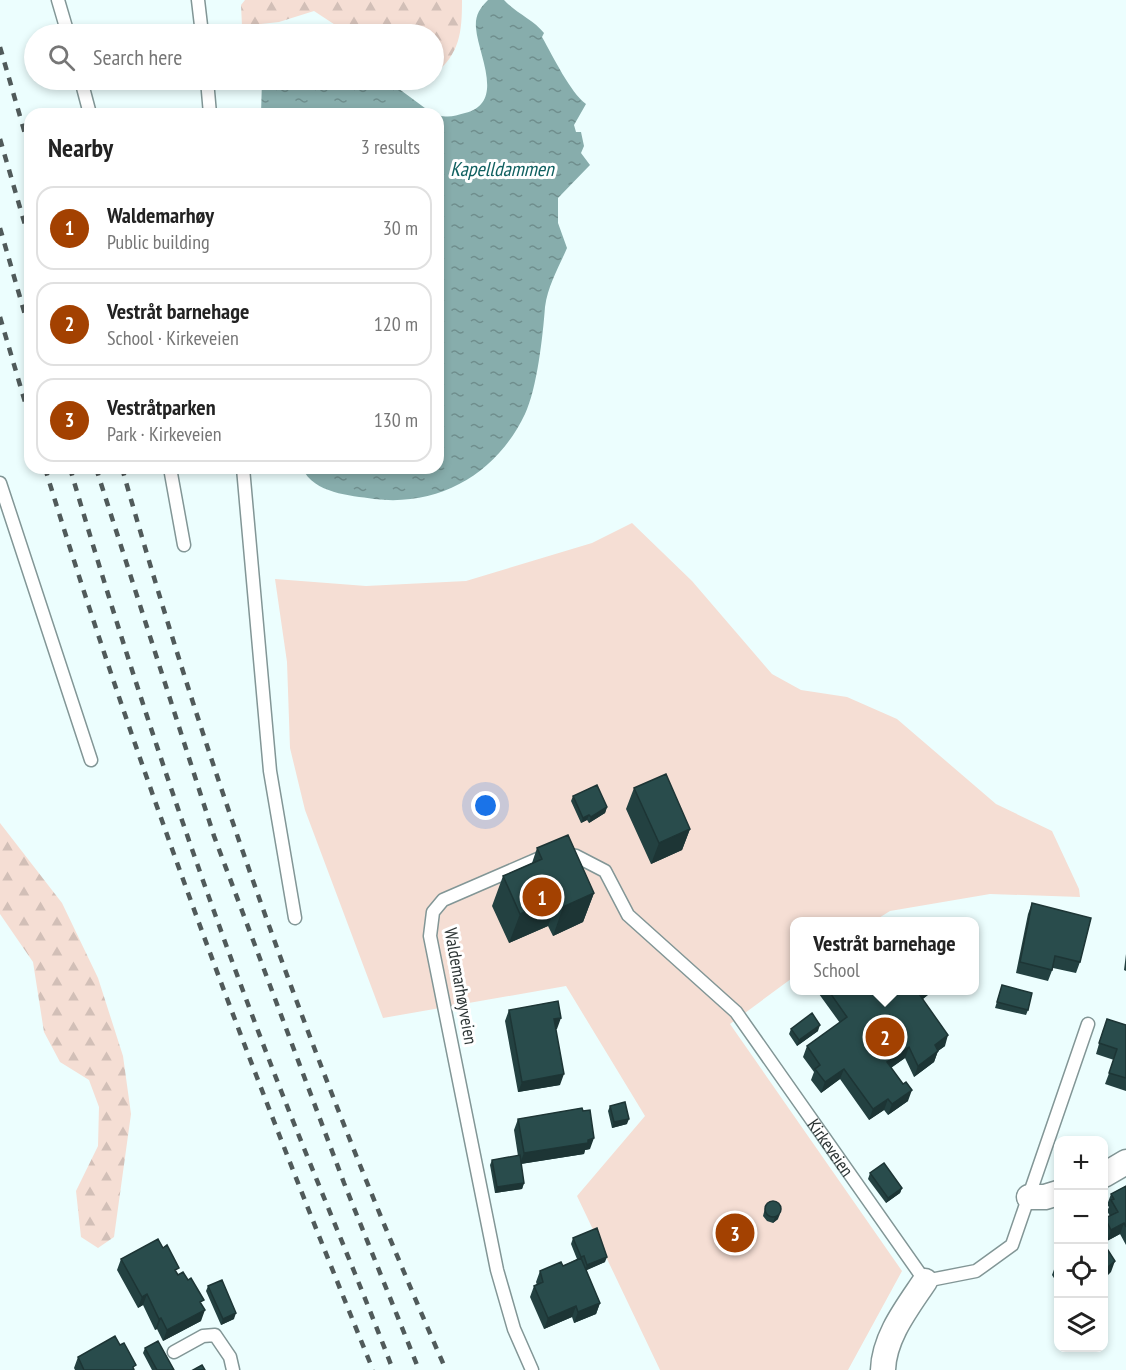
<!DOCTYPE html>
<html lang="en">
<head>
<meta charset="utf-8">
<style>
  body { margin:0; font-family:"PT Sans Narrow",sans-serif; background:#f2f2f2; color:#222 }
  .controls { position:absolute; right:18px; bottom:18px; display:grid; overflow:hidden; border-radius:12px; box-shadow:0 3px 9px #0003 }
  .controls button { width:54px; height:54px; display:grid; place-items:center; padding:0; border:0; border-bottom:2px solid #e0e0e0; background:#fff; color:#222; font:30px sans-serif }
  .you { position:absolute; left:486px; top:806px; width:21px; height:21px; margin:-15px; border:4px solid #fff; border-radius:50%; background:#1a73e8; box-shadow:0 0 0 9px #1a73e833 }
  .badge { display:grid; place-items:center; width:39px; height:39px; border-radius:50%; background:#a34101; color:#fff; font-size:20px; font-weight:700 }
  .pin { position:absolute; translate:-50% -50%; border:3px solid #fff; box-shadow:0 2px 6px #0006 }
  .popup { position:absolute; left:790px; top:917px; width:189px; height:78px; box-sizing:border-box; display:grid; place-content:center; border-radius:12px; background:#fff; filter:drop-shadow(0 2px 4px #0005); font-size:20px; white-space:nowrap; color:#767676 }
  .popup b { font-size:22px; color:#222 }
  .popup::after { content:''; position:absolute; left:50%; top:100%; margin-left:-12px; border:12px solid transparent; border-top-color:#fff }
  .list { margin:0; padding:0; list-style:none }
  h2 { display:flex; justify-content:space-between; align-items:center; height:78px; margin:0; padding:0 24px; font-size:26px }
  h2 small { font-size:20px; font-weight:400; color:#767676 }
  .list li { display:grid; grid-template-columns:39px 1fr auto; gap:18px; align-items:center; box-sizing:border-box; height:84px; margin:0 12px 12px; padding:0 12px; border:2px solid #e0e0e0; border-radius:18px }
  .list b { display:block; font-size:22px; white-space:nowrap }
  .list p { margin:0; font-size:20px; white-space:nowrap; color:#767676 }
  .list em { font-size:20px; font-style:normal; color:#767676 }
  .icon { flex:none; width:33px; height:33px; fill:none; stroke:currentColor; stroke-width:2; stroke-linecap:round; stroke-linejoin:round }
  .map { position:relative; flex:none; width:1126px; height:1370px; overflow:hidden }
  .search { position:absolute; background:#fff; box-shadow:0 3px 9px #0003; left:24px; top:24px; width:420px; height:66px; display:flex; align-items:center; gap:15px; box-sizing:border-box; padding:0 21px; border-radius:33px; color:#767676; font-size:22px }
  .panel { position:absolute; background:#fff; box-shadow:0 3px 9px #0003; left:24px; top:108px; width:420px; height:366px; border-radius:18px }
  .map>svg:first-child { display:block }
</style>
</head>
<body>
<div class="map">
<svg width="1126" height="1370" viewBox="0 0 1126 1370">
  <defs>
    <pattern id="forest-firs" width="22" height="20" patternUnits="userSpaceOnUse" patternTransform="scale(1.5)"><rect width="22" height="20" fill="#f5ded4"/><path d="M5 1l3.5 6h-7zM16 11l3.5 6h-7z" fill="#d2bfb7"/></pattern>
    <pattern id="water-ripples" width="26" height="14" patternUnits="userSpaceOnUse" patternTransform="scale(1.5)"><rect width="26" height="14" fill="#87adac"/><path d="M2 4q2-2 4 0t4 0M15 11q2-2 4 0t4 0" fill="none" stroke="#6f8e8d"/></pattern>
  </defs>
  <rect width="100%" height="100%" fill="#ecfefe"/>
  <!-- forest -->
  <path fill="url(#forest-firs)" d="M245,0H462C462,33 460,53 434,75V34H349L314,11L279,22L242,26L241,5Z
    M0,823L62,903L98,978L123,1056L131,1114L114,1237L98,1248L81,1237L76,1191L98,1146L99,1107L89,1080L60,1062L44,1032L33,962L0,914Z"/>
  <!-- park -->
  <path fill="#f5ded4" d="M632,523L692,581L772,674L801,690L847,697L897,719L996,804L1052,831L1079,889L1080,897L990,894L890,911L874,921L795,922V976L730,1024L902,1271L848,1370H660L577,1196L645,1116L566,986L383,1018L305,810L290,748L287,662L275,579L366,586L466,581L592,543Z"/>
  <!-- water -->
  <path fill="url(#water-ripples)" d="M488,0H504C516,13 534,20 544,33L542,37C554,58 570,92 586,104L574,125L576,132H581L584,146L581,153L590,165L558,198V223L567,248C559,267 548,285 545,307C543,335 537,389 525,414C497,473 440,507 374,499C349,495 315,494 302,468H438V115C448,118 455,116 465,113C506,103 478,55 476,28C475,16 479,9 488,0Z
    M262,80H387L433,114H261Z"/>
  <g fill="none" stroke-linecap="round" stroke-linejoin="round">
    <!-- service casing -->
    <g stroke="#829696" stroke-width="15">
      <g id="service">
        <path d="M58,0L68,34"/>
        <path d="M198,0L202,34"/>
        <path d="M81,80L90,114"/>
        <path d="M207,80L210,114"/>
        <path d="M170,468L184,545"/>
        <path d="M243,468L270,771L295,918"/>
        <path d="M0,483L91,760"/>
        <path id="s1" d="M564,854L576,856L605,871L628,915L736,1012L925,1281L976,1271L1012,1245L1088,1024"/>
        <path d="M174,1352L203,1336L215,1335L230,1357L233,1370"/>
        <path d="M532,1370L514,1329L497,1270L430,936L433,912L443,900L547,855"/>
      </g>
    </g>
    <!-- minor casing -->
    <g stroke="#829696" stroke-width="27">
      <path id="minor" d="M1104,1175L1126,1162
        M1029,1197H1045L1058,1193
        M883,1370C884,1337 907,1308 925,1281"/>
    </g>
    <!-- service -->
    <use href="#service" stroke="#fff" stroke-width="12"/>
    <!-- minor -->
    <use href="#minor" stroke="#fff" stroke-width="24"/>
    <!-- rail -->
    <path stroke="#505a5a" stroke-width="4.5" stroke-dasharray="8 8" stroke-linecap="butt" d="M0,47L30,151
      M0,139L30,242
      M0,228L30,332
      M0,317L30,419
      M45,468C139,775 252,1073 373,1370
      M70,468C128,666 194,864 268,1057C308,1162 353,1265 393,1370
      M96,468L214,836L344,1183L419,1370
      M122,468C209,775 318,1078 446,1370"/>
  </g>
  <!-- wall -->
  <path fill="#234141" d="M634,788L690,829L682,850L651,864L626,809Z
    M573,796L607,807L605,813L589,823L587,820L581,823L571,801Z
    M537,848L594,893L583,922L553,936L548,926L509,943L492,906L503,876L532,863Z
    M1032,903L1080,962L1076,973L1053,968L1048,981L1016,973L1028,914Z
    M1126,954V971L1124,970Z
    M1002,985L1028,1010L1026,1015L995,1008Z
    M821,990H934L923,999L945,1046L938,1051L934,1062L914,1077L905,1058L891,1068L908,1101L888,1115L884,1110L869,1120L840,1079L821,1093L811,1080L814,1072L803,1057L807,1046L840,1023L819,994Z
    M509,1010L557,1029H556L560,1085L518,1092L505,1021Z
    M1126,1025V1091L1105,1084L1114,1060L1096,1054L1103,1030Z
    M791,1029L818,1031L797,1046L789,1034Z
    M610,1106L627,1124L612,1128L608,1111Z
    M518,1119L590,1149L585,1150L584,1154L521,1164L524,1183L522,1189L495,1193L490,1165L492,1160L518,1156L514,1130Z
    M870,1173L902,1188L900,1193L886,1203L868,1179Z
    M1126,1186V1245L1120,1234L1107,1241L1104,1233V1223L1105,1218L1110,1216L1107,1211L1109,1207L1107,1205L1111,1194Z
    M766,1204L778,1219L773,1223L767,1221L763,1216Z
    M573,1238L605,1262L586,1270L600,1303L596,1314L574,1323L572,1317L544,1329L530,1297L534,1286L537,1285L536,1282L540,1271L563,1266L577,1259L571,1244Z
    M1059,1247V1286L1052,1275L1056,1264L1058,1263L1054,1258Z
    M121,1259L177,1273L202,1305L201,1321L163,1341L157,1329L155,1330L143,1305L138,1308L117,1270Z
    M208,1286L234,1319L221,1325L206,1291Z
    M145,1348L174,1370H152L143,1353Z
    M78,1357L135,1370H75L74,1368Z"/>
  <!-- shaded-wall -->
  <path fill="#1d3535" d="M607,807L605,813L589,823L591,817Z
    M589,815L587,820L581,823L583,818Z
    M690,829L682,850L651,864L659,843Z
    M594,893L583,922L553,936L563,907Z
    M559,897L548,926L509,943L520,914Z
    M924,990H934L915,1005L919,994Z
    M561,1018L557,1029L550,1030L554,1019Z
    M820,1025L818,1031L797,1046L799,1040Z
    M948,1035L945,1046L931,1056L935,1045Z
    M909,1047L905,1058L883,1073L887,1062Z
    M938,1051L934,1062L914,1077L918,1066Z
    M844,1069L840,1079L821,1093L825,1082Z
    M564,1074L560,1085L518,1092L522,1082Z
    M912,1090L908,1101L888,1115L892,1104Z
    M888,1099L884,1110L869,1120L873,1109Z
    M629,1119L627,1124L612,1128L614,1122Z
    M594,1138L590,1149L585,1150L584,1154L520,1164L524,1153Z
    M524,1183L522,1189L495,1193L497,1187Z
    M902,1188L900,1193L886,1203L888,1198Z
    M780,1214L778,1219L773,1223L775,1217Z
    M1124,1223L1120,1234L1107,1241L1111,1230Z
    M607,1257L605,1262L585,1271L587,1265Z
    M1115,1261L1111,1272L1108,1275L1105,1282L1104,1283V1275L1107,1268Z
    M147,1294L143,1305L138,1308L142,1297Z
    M600,1303L596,1314L574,1323L578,1312Z
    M576,1306L572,1317L544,1329L548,1318Z
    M205,1310L201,1321L163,1341L167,1330Z
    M236,1313L234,1319L221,1325L223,1319Z
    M161,1318L157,1329L155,1330L159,1319Z"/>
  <!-- building -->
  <path fill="#294c4c" stroke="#1d3535" stroke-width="1.5" d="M666,774L690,829L659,843L634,788Z
    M597,785L607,807L591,817L589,815L583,818L573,796Z
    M568,835L594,893L563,907L559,897L520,914L503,876L542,859L537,848Z
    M1032,903L1091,918L1080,962L1055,956L1052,970L1020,962Z
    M1002,985L1032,993L1028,1010L997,1002Z
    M828,990H924L919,994L948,1035L935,1045L938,1051L918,1066L909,1047L887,1062L903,1084L906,1082L912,1090L892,1104L888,1099L873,1109L844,1069L825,1082L815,1069L820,1065L807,1046L847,1017Z
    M558,1001L561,1018L554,1019L564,1074L522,1082L509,1010Z
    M812,1013L820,1025L799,1040L791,1029Z
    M1107,1019L1126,1025V1078L1109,1073L1117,1049L1099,1043Z
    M625,1102L629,1119L614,1122L610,1106Z
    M582,1108L583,1111L590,1110L594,1138L588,1140V1143L524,1153L518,1119Z
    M520,1155L524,1183L497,1187L492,1160Z
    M884,1163L902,1188L888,1198L870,1173Z
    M1126,1186V1227L1124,1223L1111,1230L1105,1218L1118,1212L1111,1200L1114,1199L1111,1194Z
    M765 1209a8 8 0 1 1 16 0a8 8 0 1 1-16 0Z
    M597,1228L607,1257L587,1265L584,1256L581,1257L573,1238Z
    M158,1239L163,1248L167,1245L179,1268L175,1270L178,1275L183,1272L188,1280L191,1278L204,1300L200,1302L205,1310L167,1330L161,1318L159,1319L147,1294L142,1297L121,1259Z
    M1104,1244L1115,1261L1107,1268L1109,1271L1104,1275Z
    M581,1258L600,1303L578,1312L576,1306L548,1318L534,1286L543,1282L540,1271L561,1262L563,1266Z
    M222,1280L236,1313L223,1319L208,1286Z
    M1104,1302L1107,1307L1104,1309Z
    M115,1336L120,1345L124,1343L136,1365L133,1367L134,1370H84L78,1357Z
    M158,1341L174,1370H157L145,1348Z
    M202,1365L205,1370H193Z"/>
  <g text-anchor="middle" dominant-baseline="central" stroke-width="6" stroke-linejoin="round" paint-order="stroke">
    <!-- street labels -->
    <g font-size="18" fill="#2d3535" stroke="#fff">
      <text transform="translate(461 986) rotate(80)">Waldemarhøyveien</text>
      <text stroke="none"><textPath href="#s1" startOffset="405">Kirkeveien</textPath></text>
    </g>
    <!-- water labels -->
    <g font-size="20" font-style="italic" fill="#116161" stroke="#fff">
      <text x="502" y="169">Kapelldammen</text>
    </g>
  </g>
</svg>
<div class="controls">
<button>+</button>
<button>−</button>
<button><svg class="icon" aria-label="locate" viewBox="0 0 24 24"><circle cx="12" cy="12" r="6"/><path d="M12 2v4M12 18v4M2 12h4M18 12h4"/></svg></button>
<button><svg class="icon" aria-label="layers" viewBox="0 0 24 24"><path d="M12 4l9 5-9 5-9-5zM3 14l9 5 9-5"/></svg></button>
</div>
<div class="you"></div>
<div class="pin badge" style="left:542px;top:897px">1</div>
<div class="pin badge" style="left:885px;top:1037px">2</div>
<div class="popup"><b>Vestråt barnehage</b>School</div>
<div class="pin badge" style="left:735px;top:1233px">3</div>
<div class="search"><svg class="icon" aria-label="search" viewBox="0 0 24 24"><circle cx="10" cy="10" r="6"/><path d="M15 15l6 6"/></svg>Search here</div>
<section class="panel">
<h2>Nearby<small>3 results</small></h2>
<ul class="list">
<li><span class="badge">1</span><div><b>Waldemarhøy</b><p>Public building</p></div><em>30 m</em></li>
<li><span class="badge">2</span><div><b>Vestråt barnehage</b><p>School · Kirkeveien</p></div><em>120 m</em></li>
<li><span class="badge">3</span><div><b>Vestråtparken</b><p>Park · Kirkeveien</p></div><em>130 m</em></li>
</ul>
</section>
</div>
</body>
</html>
